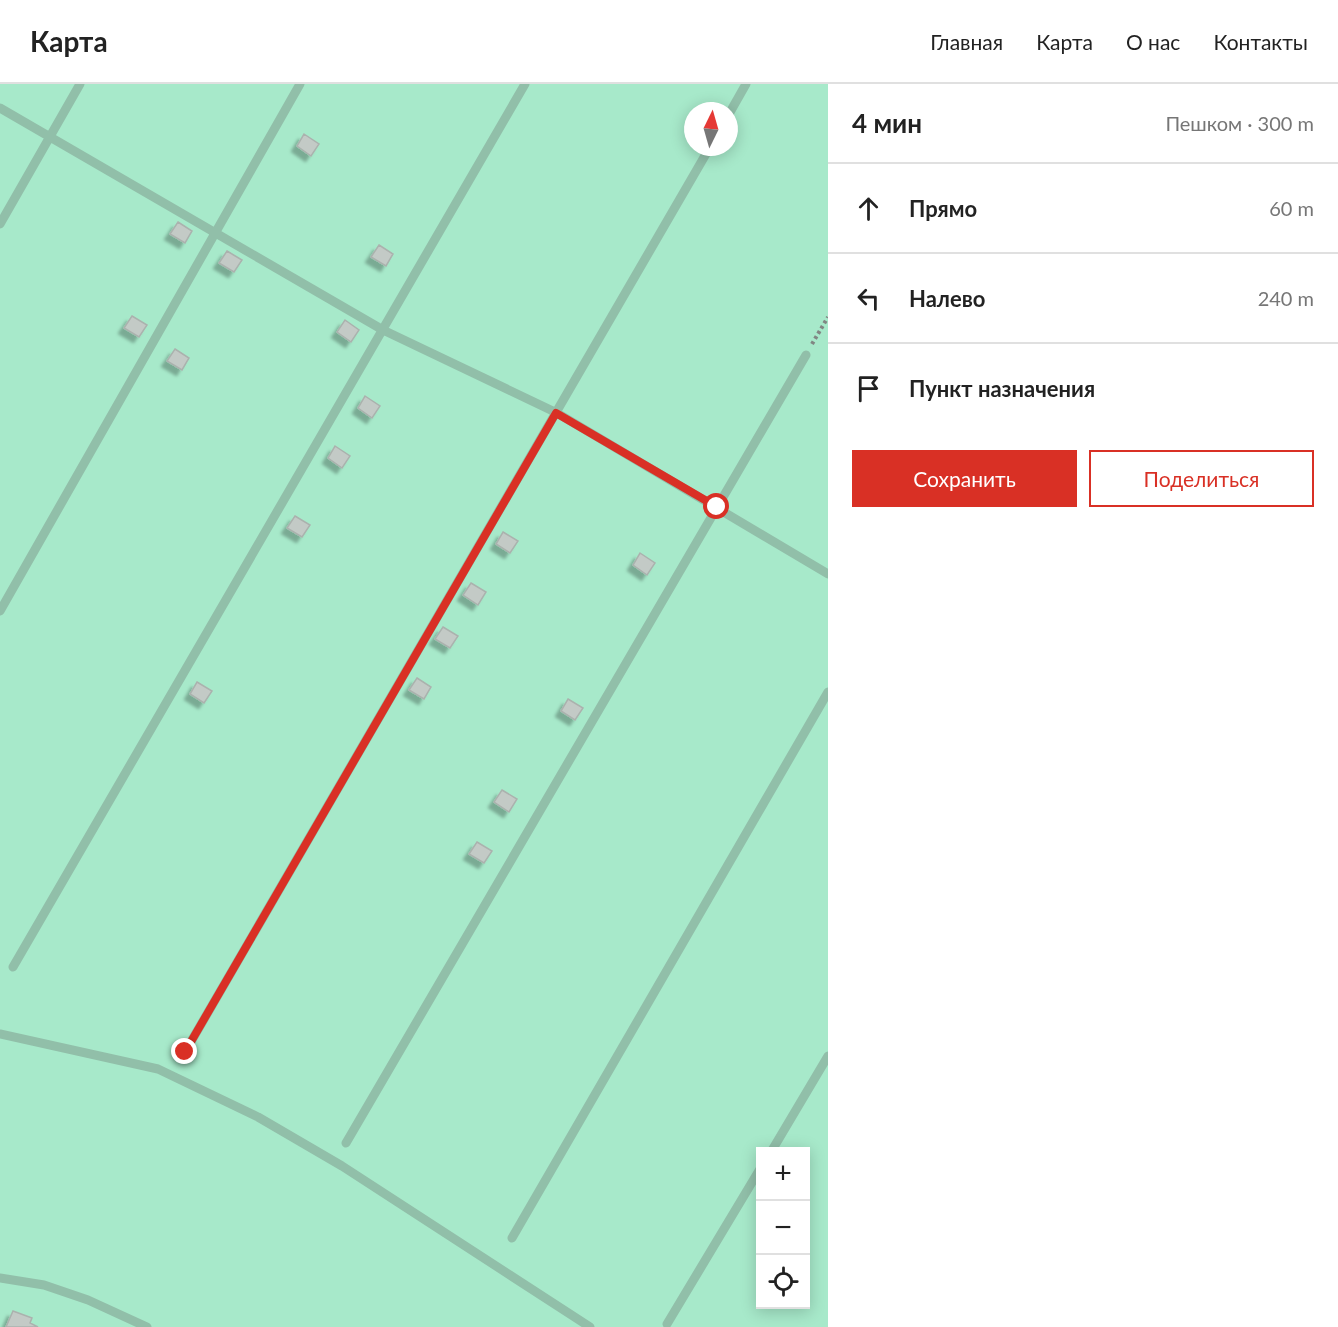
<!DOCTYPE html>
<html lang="ru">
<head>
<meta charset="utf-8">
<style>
  body { margin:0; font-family:Lato,sans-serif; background:#f6f6f6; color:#222 }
  .controls { position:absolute; right:18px; bottom:18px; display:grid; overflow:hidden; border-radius:0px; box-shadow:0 3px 15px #0003 }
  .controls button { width:54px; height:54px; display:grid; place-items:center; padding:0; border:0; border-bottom:2px solid #e0e0e0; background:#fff; color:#222; font:30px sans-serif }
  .compass { position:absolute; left:684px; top:18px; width:54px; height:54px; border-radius:50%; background:#fff; box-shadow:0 3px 15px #0003; rotate:5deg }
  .stop { position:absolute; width:18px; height:18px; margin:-14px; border:4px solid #d93025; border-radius:50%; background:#fff }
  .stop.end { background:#d93025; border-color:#fff; box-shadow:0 2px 6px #0008 }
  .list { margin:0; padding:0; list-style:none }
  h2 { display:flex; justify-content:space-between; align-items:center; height:78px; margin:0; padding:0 24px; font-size:26px }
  h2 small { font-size:20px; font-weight:400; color:#767676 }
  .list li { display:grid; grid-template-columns:39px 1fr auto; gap:18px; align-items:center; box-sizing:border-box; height:90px; padding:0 24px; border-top:2px solid #e0e0e0 }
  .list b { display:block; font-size:22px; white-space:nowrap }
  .list em { font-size:20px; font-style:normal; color:#767676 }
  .actions { display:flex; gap:12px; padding:18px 24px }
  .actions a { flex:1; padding:14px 0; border:2px solid #d93025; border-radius:0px; text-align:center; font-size:21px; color:#d93025 }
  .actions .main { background:#d93025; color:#fff }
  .icon { flex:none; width:33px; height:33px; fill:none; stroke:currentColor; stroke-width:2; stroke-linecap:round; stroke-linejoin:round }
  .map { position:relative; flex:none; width:828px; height:1243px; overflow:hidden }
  header { display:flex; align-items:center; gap:36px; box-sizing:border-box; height:84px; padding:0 30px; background:#fff; border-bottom:2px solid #e0e0e0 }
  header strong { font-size:28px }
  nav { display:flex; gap:33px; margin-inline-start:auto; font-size:21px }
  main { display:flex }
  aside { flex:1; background:#fff }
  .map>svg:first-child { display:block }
</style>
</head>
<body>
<header>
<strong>Карта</strong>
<nav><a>Главная</a><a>Карта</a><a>О нас</a><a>Контакты</a></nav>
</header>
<main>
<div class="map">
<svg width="828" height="1243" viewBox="0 0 828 1243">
  <defs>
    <filter id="shadow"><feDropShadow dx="-5.5" dy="5.5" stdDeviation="1.5" flood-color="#0004"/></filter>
  </defs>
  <rect width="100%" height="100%" fill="#f1f8f4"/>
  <!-- green -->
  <path fill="#a7e9ca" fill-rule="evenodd" d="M0,0H828V1243H0ZM693,27H729V63H693ZM760,1068H806V1220H760Z"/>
  <!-- building -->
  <path fill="#c3cac6" stroke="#abb2ae" stroke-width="1.5" filter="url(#shadow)" d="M304,50L319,60L311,72L297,62Z
    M178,138L192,147L185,159L170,150Z
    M379,161L393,170L386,182L371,173Z
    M227,167L242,176L234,188L219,179Z
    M132,232L147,241L139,253L124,244Z
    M345,236L359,246L351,258L337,248Z
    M175,265L189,274L182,286L167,277Z
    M365,312L380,322L372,334L358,324Z
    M335,362L350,372L342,384L328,374Z
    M295,432L310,441L302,453L287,444Z
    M503,448L518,457L510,469L496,460Z
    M640,469L655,479L647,491L633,481Z
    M471,499L486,508L478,521L463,511Z
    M443,543L458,552L450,564L435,555Z
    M417,594L431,603L424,615L409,606Z
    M197,598L212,607L204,619L190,610Z
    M568,615L583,624L575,636L561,627Z
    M502,706L517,715L509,728L494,718Z
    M477,758L492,767L484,779L469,770Z
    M13,1227L32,1234L30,1239L38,1243H6Z"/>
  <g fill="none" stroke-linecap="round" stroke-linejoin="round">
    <!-- path -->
    <path stroke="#818683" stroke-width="4" stroke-dasharray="3 3" stroke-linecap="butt" d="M812,260L828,233"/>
    <!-- service -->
    <path stroke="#91bfa9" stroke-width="9" d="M0,24L383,246L557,329L828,490
      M729,30L746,0
      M0,140L80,0
      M0,527L300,0
      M13,883L525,0
      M0,950L158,985L258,1033L342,1082L590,1243
      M185,968L710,63
      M346,1059L806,271
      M771,1068L828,972
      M512,1154L828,608
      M0,1194L44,1201L88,1216L147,1243
      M667,1240L760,1085"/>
  </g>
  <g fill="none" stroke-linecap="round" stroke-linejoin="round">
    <!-- route -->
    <path stroke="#d93025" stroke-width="8" d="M185,968L556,329L717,423"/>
  </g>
</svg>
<div class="controls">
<button>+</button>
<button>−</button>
<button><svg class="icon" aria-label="locate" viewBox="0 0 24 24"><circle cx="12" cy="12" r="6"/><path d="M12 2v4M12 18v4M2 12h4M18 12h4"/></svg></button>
</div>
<svg class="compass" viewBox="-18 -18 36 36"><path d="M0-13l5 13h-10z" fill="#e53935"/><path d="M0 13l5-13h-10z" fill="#767676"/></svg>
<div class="stop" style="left:717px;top:423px"></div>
<div class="stop end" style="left:185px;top:968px"></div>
</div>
<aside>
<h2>4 мин<small>Пешком · 300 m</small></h2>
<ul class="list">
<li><svg class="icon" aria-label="ahead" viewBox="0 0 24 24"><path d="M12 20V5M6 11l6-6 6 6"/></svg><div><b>Прямо</b></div><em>60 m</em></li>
<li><svg class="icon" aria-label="left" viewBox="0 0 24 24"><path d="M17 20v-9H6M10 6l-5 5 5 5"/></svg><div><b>Налево</b></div><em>240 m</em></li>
<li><svg class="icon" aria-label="arrive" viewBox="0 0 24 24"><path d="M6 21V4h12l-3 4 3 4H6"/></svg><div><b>Пункт назначения</b></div></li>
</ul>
<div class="actions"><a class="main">Сохранить</a><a>Поделиться</a></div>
</aside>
</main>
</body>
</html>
